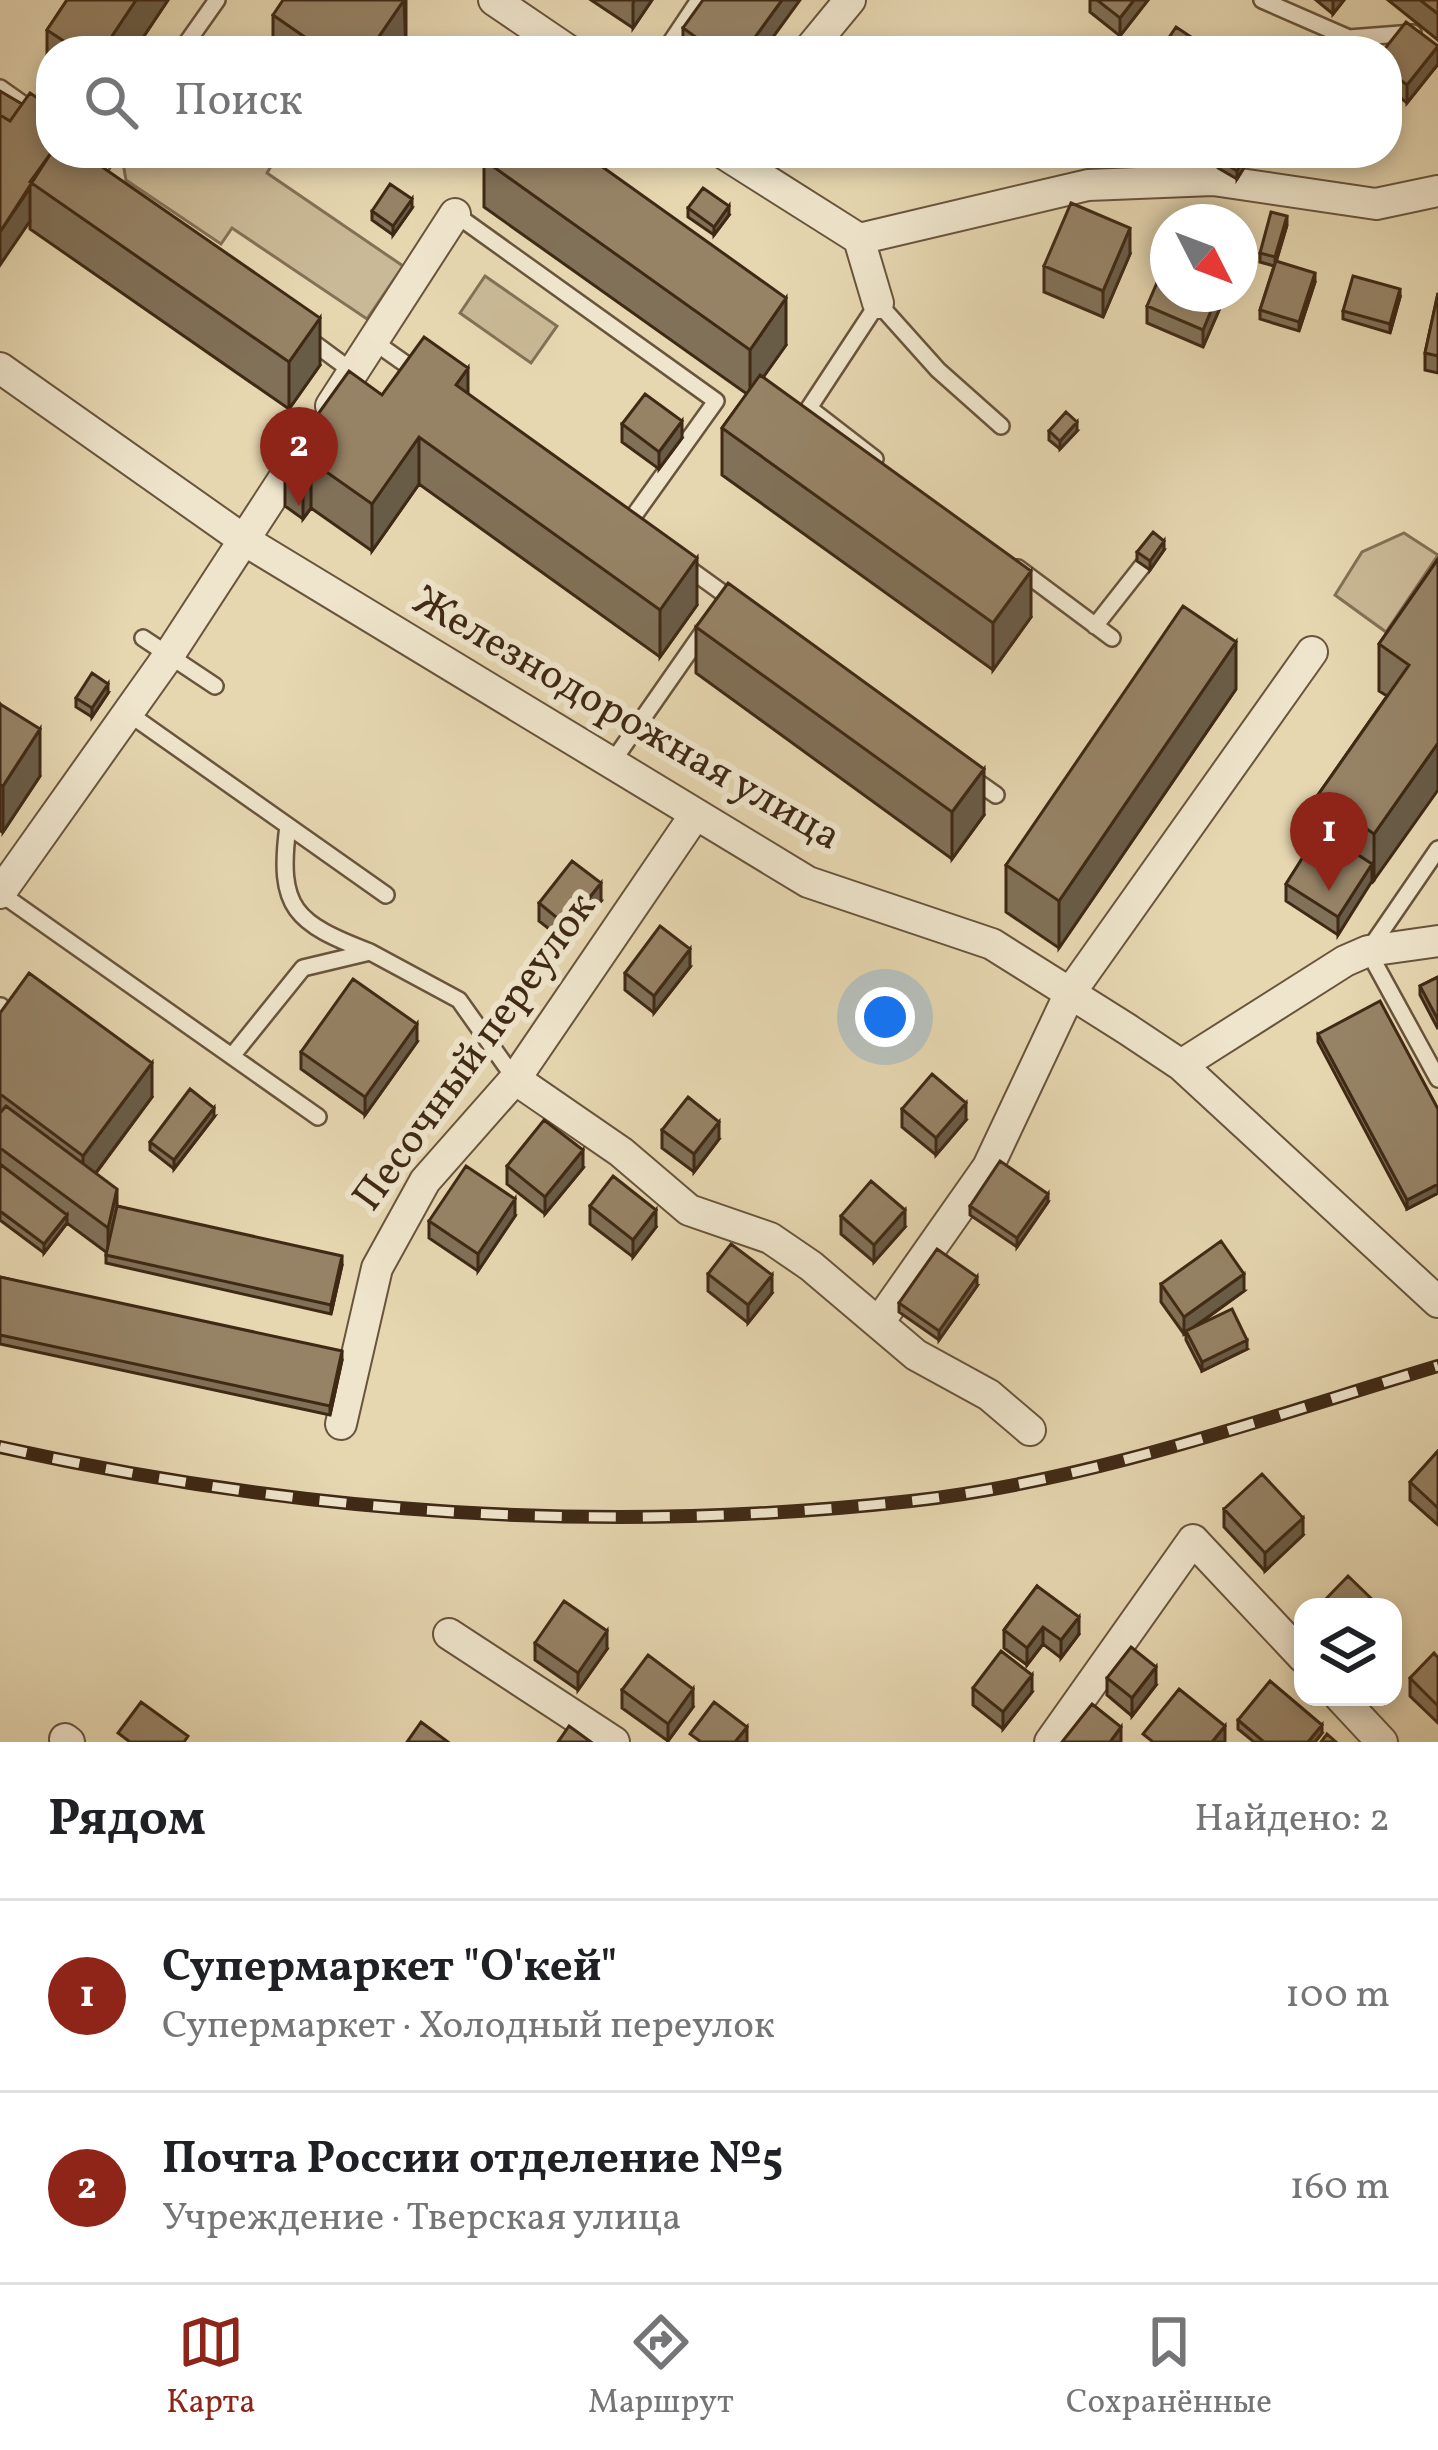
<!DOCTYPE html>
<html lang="ru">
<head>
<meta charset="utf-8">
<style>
  body { margin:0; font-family:Vollkorn,serif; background:#f2f2f2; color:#202124 }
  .controls { position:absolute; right:36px; bottom:36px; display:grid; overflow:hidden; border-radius:24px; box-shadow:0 6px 18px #0003 }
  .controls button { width:108px; height:108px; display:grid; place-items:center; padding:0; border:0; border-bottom:3px solid #e0e0e0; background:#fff; color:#202124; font:60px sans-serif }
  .compass { position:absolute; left:1150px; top:204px; width:108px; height:108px; border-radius:50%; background:#fff; box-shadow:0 6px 18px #0003; rotate:132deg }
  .you { position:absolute; left:885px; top:1017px; width:42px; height:42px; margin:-30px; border:9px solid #fff; border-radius:50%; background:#1a73e8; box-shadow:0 0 0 18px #1a73e833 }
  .badge { display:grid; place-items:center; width:78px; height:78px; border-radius:50%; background:#8f2418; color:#fff; font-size:39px; font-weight:700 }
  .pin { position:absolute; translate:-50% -99px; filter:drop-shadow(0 3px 6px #0008) }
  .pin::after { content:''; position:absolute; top:63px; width:42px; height:36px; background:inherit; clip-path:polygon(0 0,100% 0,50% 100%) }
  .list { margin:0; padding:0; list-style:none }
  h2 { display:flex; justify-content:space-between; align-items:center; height:156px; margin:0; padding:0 48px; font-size:51px }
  h2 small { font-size:39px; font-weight:400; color:#757577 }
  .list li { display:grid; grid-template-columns:78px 1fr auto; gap:36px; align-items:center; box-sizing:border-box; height:192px; padding:0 48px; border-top:3px solid #e0e0e0 }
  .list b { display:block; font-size:45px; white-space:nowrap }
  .list p { margin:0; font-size:39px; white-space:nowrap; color:#757577 }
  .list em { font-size:39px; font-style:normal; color:#757577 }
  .icon { flex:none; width:66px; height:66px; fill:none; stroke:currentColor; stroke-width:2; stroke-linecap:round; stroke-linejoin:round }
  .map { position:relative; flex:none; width:1438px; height:1742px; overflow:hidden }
  .search { position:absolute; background:#fff; box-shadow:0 6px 18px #0003; left:36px; right:36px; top:36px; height:132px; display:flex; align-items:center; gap:30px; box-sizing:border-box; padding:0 42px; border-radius:48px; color:#757577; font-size:45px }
  .sheet { height:540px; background:#fff }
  nav { display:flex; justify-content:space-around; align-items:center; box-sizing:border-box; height:168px; border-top:3px solid #e0e0e0; background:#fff; font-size:33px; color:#757577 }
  nav a { display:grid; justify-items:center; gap:6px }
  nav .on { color:#8f2418 }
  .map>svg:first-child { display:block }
</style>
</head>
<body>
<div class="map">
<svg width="1438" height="1742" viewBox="0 0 1438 1742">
  <rect width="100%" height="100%" fill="#e6d7b1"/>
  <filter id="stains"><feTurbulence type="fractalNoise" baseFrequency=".00167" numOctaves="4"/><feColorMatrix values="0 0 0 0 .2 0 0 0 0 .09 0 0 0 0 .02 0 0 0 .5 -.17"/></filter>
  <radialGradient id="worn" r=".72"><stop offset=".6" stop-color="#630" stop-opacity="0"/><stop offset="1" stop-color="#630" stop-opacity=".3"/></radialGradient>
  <!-- green -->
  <path fill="#cab996" stroke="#847156" stroke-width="3" d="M130,153H279L267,173L403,266L367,319L232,228L221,244L126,180L123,163Z
    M485,276L557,326L531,363L460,313Z
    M1404,533L1438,555L1386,632L1335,595L1362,552Z"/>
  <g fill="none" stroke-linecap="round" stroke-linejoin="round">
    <!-- lane casing -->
    <g stroke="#69543c" stroke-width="20">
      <path id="lane" d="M1262,0L1349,38L1413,33
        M181,51L217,0
        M523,51L536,29
        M665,51L699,0
        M0,88L51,124
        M91,180L110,153
        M455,214L716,401L628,524
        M303,335L353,372
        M373,341L417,372
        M875,459L809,408L878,303L938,370L1001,426
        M684,565L738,604
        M1018,568L1112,638
        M1095,626L1143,565
        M143,638L215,686
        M128,713L386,895
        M613,761L705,629
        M969,776L996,795
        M288,826C277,909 295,923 370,952
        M1438,849L1368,951L1438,1079
        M0,893L318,1117
        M0,1007L1,1006
        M232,1056L303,968L370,952L459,1000L515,1079"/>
    </g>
    <!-- street casing -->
    <g stroke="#69543c" stroke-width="34">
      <path id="street" d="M494,0L569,51
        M808,51L850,0
        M723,153L859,239
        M859,239L1088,185L1213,180L1376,204L1438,191
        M859,239L878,303
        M0,368L244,540L808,882L992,944L1127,1029L1181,1065L1438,1302
        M331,406L455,214
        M0,893L169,655L305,446
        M1181,1065L1345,961L1368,951L1438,941
        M515,1079L621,1152L689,1210L770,1238L811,1266L916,1355L989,1395L1030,1430
        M879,1322L988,1167L1070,993L1312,652
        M341,1424L377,1268L425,1181L515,1079L695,815
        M449,1634L614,1742
        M1340,1697L1382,1742
        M65,1739L69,1742
        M1050,1742L1193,1540L1303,1657"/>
    </g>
    <!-- lane -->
    <use href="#lane" stroke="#efe5cc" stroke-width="15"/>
    <!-- street -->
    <use href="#street" stroke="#efe5cc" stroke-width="30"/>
    <!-- rail casing -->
    <g stroke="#3f2915" stroke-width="14">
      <path id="rail" d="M0,1447C303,1514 602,1535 911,1501C1091,1481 1265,1418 1438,1366"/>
    </g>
    <!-- rail -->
    <use href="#rail" stroke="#efe5cc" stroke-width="9" stroke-dasharray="27" stroke-linecap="butt"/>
  </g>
  <!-- wall -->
  <path fill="#817158" stroke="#3f2915" stroke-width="3" d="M67,0H168L134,51H51V79L47,76V30Z
    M406,0V51H273V15Z
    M591,0H652L633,28Z
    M1090,0H1148L1120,36L1090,12Z
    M1316,0H1344L1333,14Z
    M1388,0H1438V40Z
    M683,28L763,51H683Z
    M1387,51L1438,64L1407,103L1387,87Z
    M0,91L51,153L320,365L289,409L30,229V221Z
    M1221,153H1253L1237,179L1218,168V159Z
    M484,160L786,345L763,377L1031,617L993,670L722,475V428L747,394L484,207Z
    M412,208L393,235L372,220V211Z
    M688,208L729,215L714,235L688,217Z
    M1287,225L1276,261L1315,282L1299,331L1260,319V310L1274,266L1260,262V253Z
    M1130,254L1103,317L1044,292V266Z
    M1438,293V373L1425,370V353Z
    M1168,294H1226L1203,347L1147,323V306Z
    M1400,297L1390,333L1343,319V311Z
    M468,394L697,605L660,657L419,484L372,551L311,508L303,519L285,506V460L382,395Z
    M622,424L682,438L659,469L622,442Z
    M1049,431H1077L1060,449L1049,440Z
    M1164,550L1150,570L1137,561V552Z
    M1438,559L1374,880L1372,879L1338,935L1286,901V884L1318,834V795L1387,696L1379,691V644Z
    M696,627L984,815L952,859L696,673Z
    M1236,689L1059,948L1006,912V865Z
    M108,693L92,717L76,707V698Z
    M0,704L40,776L3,832L0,831Z
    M601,901L567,943L539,921V903Z
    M690,967L654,1013L625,990V973Z
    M1438,977V1029L1420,995V986Z
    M0,1013L152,1097L96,1173L117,1206L342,1265L331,1314L106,1263V1252L67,1223L44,1253L0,1220Z
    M1318,1034L1438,1109V1193L1407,1209L1318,1042Z
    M417,1042L365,1115L301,1069V1052Z
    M902,1109L966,1120L936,1155L902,1127Z
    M214,1117L174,1169L150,1150V1142Z
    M662,1130L719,1139L694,1172L662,1148Z
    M507,1166L583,1168L545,1214L507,1184Z
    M1048,1202L1017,1247L970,1215V1206Z
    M590,1206L656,1227L633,1257L590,1224Z
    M515,1216L478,1271L429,1238V1221Z
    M841,1216L905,1227L874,1262L841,1234Z
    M708,1274L772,1293L748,1323L708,1291Z
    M0,1277L342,1360L330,1415L0,1344Z
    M1161,1284L1244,1291L1196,1326L1247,1349L1202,1371L1186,1340V1333L1184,1334L1161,1302Z
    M977,1286L939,1340L899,1312V1303Z
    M1438,1451V1525L1410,1500V1482Z
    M1224,1509L1303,1535L1265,1571L1224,1527Z
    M1037,1586L1079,1634L1061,1658L1043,1644L1027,1665L1004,1648V1630Z
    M535,1643L607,1649L578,1690L535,1660Z
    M1438,1658V1723L1410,1696V1678Z
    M1107,1678L1156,1685L1132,1716L1107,1695Z
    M973,1688L1032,1692L1003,1729L973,1705Z
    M622,1690L693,1707L668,1741L622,1708Z
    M1238,1720L1322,1733L1315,1742H1254L1238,1729Z"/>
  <!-- shaded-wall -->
  <path fill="#695c47" stroke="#3f2915" stroke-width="3" d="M136,0H168L134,51H102Z
    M404,0L406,51H369Z
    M635,0H652L633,28V3Z
    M782,0H800L763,51H745Z
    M1134,0H1148L1120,36V18Z
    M1333,0H1344L1333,14Z
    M1438,46V64L1407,103V85Z
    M1248,153H1253L1237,179V171Z
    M30,188V221L0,265V232Z
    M412,199V208L393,235V226Z
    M729,206V215L714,235V227Z
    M1287,216V225L1275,266V257Z
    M1130,228V254L1103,317V291Z
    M1315,273V282L1299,331V322Z
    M1400,289V297L1390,333V324Z
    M1218,294H1226L1203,347V330Z
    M786,298V345L750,396V350Z
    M320,318V365L289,409V362Z
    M468,368V415L456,385Z
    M682,421V438L659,469V452Z
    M1077,422V431L1060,449V441Z
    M419,437V484L372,551V504Z
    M311,461V508L303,519V473Z
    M1164,541V550L1150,570V561Z
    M697,558V605L660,657V610Z
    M1031,571V617L993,670V623Z
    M1236,642V689L1059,948V901Z
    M108,684V693L92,717V708Z
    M40,729V776L3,832V786Z
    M1438,743V790L1374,880V834Z
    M984,769V815L952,859V812Z
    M1372,864V881L1338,935V917Z
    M601,883V901L567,943V926Z
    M690,949V967L654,1013V996Z
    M417,1024V1042L365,1115V1097Z
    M152,1063V1097L83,1190V1156Z
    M966,1103V1120L936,1155V1138Z
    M214,1108V1117L174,1169V1160Z
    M719,1122V1139L694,1172V1154Z
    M583,1150V1168L545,1214V1197Z
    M1438,1184V1193L1407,1209V1200Z
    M117,1189V1215L108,1254V1228Z
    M1048,1194V1202L1017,1247V1238Z
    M515,1199V1216L478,1271V1254Z
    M656,1210V1227L633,1257V1240Z
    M905,1210V1227L874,1262V1245Z
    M67,1215V1223L44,1253V1244Z
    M342,1256V1265L331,1314V1305Z
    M1244,1274V1291L1184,1334V1317Z
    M772,1275V1293L748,1323V1305Z
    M977,1277V1286L939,1340V1331Z
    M1247,1340V1349L1202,1371V1362Z
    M342,1351V1360L330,1415V1406Z
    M1303,1518V1535L1265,1571V1553Z
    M1079,1617V1634L1061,1658V1640Z
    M1397,1623V1640L1393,1644V1626Z
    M1043,1627V1644L1027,1665V1648Z
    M607,1631V1649L578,1690V1673Z
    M1156,1667V1685L1132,1716V1698Z
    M1032,1675V1692L1003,1729V1712Z
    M693,1689V1707L668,1741V1724Z
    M1322,1725V1733L1315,1742H1308Z
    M1225,1726V1742H1212Z
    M747,1727V1742H735Z
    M1121,1727V1742H1110Z"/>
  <!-- building -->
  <path fill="#968366" stroke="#3f2915" stroke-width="3" d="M67,0H136L102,51H79L47,30Z
    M283,0H404L369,51H325L273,15Z
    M703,0H782L745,51H715L683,28Z
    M1097,0H1134L1120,18Z
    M1420,0H1438V14Z
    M1406,22L1438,46L1407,85L1387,70V51H1383Z
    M1176,27L1212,51H1160Z
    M0,91L22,104L10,121L0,115Z
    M30,93L51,107V153L0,232V115L10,121Z
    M51,153H82L320,318L289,362L30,182Z
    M489,153H583L786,298L750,350L484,160Z
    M1221,153H1248L1237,171L1218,159Z
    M390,184L412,199L393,226L372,211Z
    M703,188L729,206L714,227L688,208Z
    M1071,203L1130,228L1103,291L1044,266Z
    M1271,212L1287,216L1275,257L1260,253Z
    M1168,257V294H1218L1203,330L1147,306Z
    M1276,261L1315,273L1299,322L1260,310Z
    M1353,276L1400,289L1390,324L1343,311Z
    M1438,293V356L1425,353Z
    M424,337L468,368L456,385L697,558L660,610L419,437L372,504L311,461L303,473L285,460L349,371L382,395Z
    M760,375L1031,571L993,623L722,428Z
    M645,394L682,421L659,452L622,424Z
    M1066,412L1077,422L1060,441L1049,431Z
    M1153,532L1164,541L1150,561L1137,552Z
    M1438,559V743L1374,834L1318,795L1409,665L1379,644Z
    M728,583L984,769L952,812L696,627Z
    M1183,606L1236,642L1059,901L1006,865Z
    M92,673L108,684L92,708L76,698Z
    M0,704L40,729L3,786L0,784Z
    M1320,830L1372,864L1338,917L1286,884Z
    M572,861L601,883L567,926L539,903Z
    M660,926L690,949L654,996L625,973Z
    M29,973L152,1063L83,1156L0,1094V1013Z
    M1438,977V1020L1420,986Z
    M353,979L417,1024L365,1097L301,1052Z
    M1380,1001L1438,1109V1184L1407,1200L1318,1034Z
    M932,1074L966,1103L936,1138L902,1109Z
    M190,1089L214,1108L174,1160L150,1142Z
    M688,1097L719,1122L694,1154L662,1130Z
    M6,1106L117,1189L108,1228L0,1148V1113Z
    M544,1120L583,1150L545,1197L507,1166Z
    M1000,1161L1048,1194L1017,1238L970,1206Z
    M0,1164L67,1215L44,1244L0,1211Z
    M466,1166L515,1199L478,1254L429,1221Z
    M613,1176L656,1210L633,1240L590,1206Z
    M871,1181L905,1210L874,1245L841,1216Z
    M117,1206L342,1256L331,1305L106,1255Z
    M1221,1241L1244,1274L1184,1317L1161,1284Z
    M731,1244L772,1275L748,1305L708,1274Z
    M937,1249L977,1277L939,1331L899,1303Z
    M0,1277L342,1351L330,1406L0,1335Z
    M1232,1309L1247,1340L1202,1362L1186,1331Z
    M1438,1451V1508L1410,1482Z
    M1262,1474L1303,1518L1265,1553L1224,1509Z
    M1348,1576L1380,1607H1328L1323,1602Z
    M1037,1586L1079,1617L1061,1640L1043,1627L1027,1648L1004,1630Z
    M564,1601L607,1631L578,1673L535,1643Z
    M1131,1647L1156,1667L1132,1698L1107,1678Z
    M1001,1651L1032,1675L1003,1712L973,1688Z
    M1434,1653L1438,1658V1706L1410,1678Z
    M648,1655L693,1689L668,1724L622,1690Z
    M1270,1681L1322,1725L1308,1742H1264L1238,1720Z
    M1179,1689L1225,1726L1212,1742H1153L1143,1734Z
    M141,1702L188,1736L184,1742H130L118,1733Z
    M714,1702L747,1727L735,1742H701L690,1734Z
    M1092,1704L1121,1727L1110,1742H1062Z
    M421,1722L448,1742H407Z
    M569,1726L591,1742H558Z
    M1327,1734L1336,1742H1321Z"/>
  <g text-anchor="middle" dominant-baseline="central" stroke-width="12" stroke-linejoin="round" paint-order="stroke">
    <!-- street labels -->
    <g font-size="42" fill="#3f2915" stroke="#efe5cc">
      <text transform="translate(626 720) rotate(30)">Железнодорожная улица</text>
      <text transform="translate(476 1053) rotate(-54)">Песочный переулок</text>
    </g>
  </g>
  <rect width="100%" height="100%" filter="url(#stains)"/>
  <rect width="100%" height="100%" fill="url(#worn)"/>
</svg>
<div class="controls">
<button><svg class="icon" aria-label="layers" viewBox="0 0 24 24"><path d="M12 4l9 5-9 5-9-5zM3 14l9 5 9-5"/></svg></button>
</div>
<svg class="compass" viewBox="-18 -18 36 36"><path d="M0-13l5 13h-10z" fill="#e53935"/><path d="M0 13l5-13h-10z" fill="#757577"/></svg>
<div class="you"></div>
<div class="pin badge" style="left:1329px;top:891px">1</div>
<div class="pin badge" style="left:299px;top:506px">2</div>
<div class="search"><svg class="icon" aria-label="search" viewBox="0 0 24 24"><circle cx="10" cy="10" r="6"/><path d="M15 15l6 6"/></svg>Поиск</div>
</div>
<section class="sheet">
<h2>Рядом<small>Найдено: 2</small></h2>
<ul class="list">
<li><span class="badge">1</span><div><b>Супермаркет &quot;О'кей&quot;</b><p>Супермаркет · Холодный переулок</p></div><em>100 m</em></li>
<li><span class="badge">2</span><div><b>Почта России отделение №5</b><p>Учреждение · Тверская улица</p></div><em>160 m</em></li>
</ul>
</section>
<nav>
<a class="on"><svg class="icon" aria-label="map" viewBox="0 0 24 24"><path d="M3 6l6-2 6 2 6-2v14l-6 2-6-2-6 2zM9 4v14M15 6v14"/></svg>Карта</a>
<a><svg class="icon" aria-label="directions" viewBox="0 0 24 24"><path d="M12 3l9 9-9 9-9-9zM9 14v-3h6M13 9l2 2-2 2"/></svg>Маршрут</a>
<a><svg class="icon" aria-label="saved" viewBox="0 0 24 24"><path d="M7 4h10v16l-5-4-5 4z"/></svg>Сохранённые</a>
</nav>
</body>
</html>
